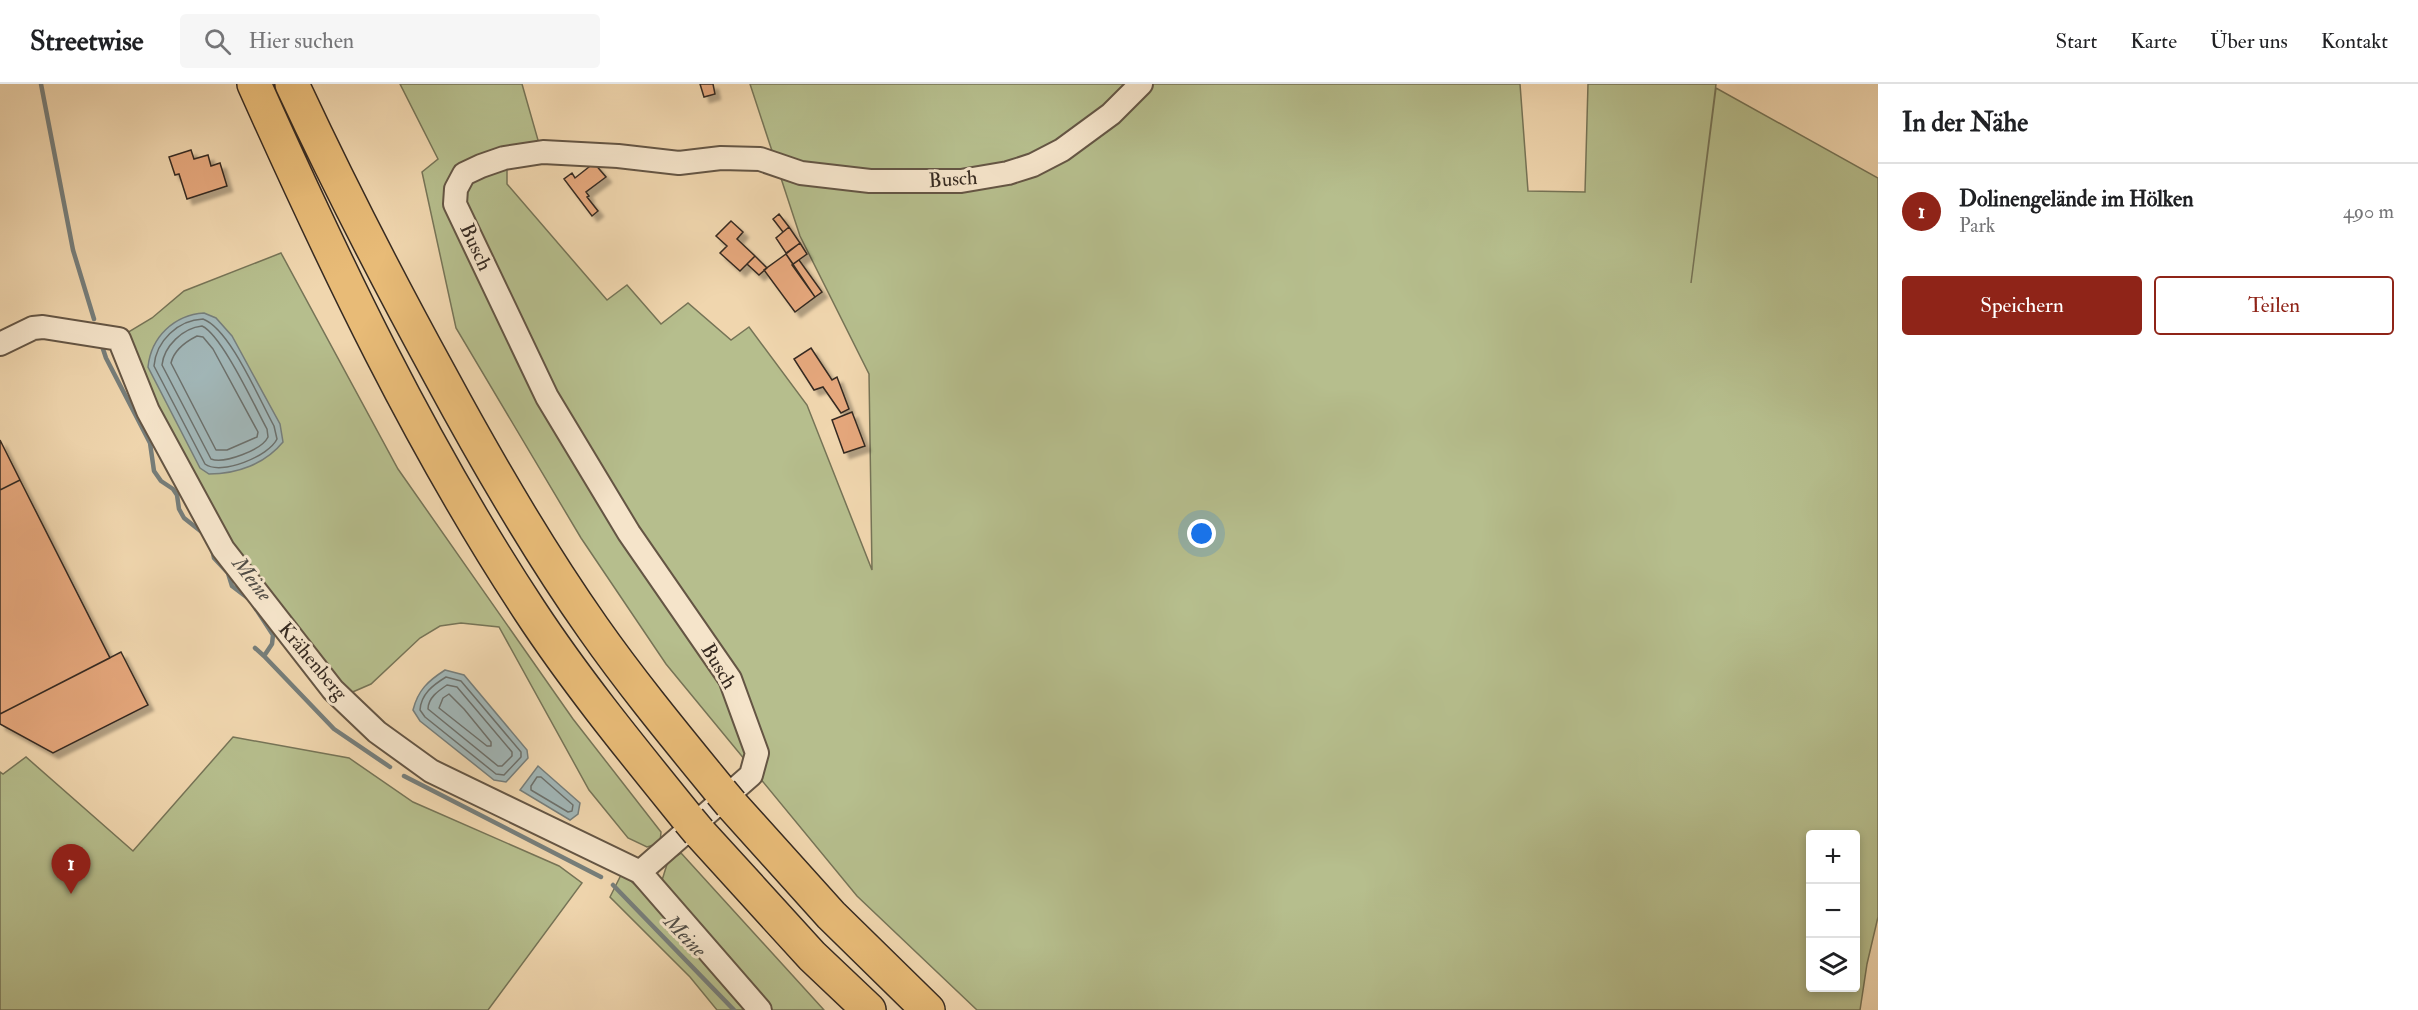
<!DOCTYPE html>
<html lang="de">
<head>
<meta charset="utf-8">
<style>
  body { margin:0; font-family:"IM FELL Double Pica",serif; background:#f6f6f6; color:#202124 }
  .controls { position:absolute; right:18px; bottom:18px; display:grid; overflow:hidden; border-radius:6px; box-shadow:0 3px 9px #0003 }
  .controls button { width:54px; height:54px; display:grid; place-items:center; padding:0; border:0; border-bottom:2px solid #e0e0e0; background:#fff; color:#202124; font:30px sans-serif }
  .you { position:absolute; left:1202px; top:450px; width:21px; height:21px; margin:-15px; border:4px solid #fff; border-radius:50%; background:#1a73e8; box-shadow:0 0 0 9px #1a73e833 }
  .badge { display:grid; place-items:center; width:39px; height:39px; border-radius:50%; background:#8f2418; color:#fff; font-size:20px; font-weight:700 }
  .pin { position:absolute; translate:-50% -50px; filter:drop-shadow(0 2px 3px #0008) }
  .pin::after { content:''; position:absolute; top:32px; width:21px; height:18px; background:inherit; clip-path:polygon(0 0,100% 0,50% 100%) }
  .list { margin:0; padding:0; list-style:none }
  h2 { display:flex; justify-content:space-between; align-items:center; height:78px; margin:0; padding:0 24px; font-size:26px }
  h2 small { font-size:20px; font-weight:400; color:#757577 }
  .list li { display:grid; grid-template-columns:39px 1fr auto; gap:18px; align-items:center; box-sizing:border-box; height:96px; padding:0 24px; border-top:2px solid #e0e0e0 }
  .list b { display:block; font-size:22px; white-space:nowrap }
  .list p { margin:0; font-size:20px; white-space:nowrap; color:#757577 }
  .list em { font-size:20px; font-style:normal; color:#757577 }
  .actions { display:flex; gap:12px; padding:18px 24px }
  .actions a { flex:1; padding:14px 0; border:2px solid #8f2418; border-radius:6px; text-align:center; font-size:21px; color:#8f2418 }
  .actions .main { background:#8f2418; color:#fff }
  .icon { flex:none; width:33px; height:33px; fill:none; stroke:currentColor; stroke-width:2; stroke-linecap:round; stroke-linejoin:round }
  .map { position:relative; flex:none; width:1878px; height:926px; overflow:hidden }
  header { display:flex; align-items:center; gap:36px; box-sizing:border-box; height:84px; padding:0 30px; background:#fff; border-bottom:2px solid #e0e0e0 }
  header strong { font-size:28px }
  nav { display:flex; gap:33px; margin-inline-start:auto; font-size:21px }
  .search { width:420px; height:54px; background:#f6f6f6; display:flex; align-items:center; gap:15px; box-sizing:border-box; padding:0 21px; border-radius:6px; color:#757577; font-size:22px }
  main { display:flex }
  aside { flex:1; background:#fff }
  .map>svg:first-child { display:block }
</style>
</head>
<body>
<header>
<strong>Streetwise</strong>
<div class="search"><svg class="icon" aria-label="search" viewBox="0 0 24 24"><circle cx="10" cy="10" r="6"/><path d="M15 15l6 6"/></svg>Hier suchen</div>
<nav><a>Start</a><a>Karte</a><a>Über uns</a><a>Kontakt</a></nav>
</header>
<main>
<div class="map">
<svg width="1878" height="926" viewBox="0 0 1878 926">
  <defs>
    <filter id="shadow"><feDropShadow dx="5.5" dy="5.5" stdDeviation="1.5" flood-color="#0004"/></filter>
  </defs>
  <rect width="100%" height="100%" fill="#f0d6ae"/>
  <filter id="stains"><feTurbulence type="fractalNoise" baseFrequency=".00333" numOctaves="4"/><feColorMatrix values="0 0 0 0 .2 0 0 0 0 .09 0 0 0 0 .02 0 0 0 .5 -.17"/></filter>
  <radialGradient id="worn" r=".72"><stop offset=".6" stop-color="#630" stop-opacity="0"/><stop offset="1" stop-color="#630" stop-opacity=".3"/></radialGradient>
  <!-- green -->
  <path fill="#b6be8d" stroke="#767457" stroke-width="1.5" fill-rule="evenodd" d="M400,0H522L542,70L507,74V100L607,216L627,201L661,240L688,219L731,256L749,243L807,321L872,486L869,290L800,152L750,0H1520L1528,107L1585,108L1588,0H1716L1691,199L1716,4L1878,94V833L1867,880L1860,926H977L857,812L666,580L581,454L456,244L422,88L438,75ZM1810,750H1856V904H1810Z
    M281,169L398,385L573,635L661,748L660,759L647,763L628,754L589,706L499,543L461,539L440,542L420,554L371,600L348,610L229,458L129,269L125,250L152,234L184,207Z
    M233,653L349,674L413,718L559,782L582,799L488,926H0V688L3,690L26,673L133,767Z
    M681,769L824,926H717L690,893L610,813L622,789L655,819L668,777Z"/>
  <!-- water -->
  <path fill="#a1b6b7" stroke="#767e7b" stroke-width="1.5" d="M204,229L216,234L232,252L280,340L283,358C265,380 237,390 209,390L200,384L148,283C151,253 174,231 204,229Z
    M445,586L464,591L527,666L528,674L506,698L494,696L420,637L413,626C418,606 428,597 445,586Z
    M538,682L580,719L578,730L570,736L520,706Z"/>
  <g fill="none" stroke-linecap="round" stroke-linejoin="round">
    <!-- shore -->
    <path stroke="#6c706c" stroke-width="1.5" d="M203,235C230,245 259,315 274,342L277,355C269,372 221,392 205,380L154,282C156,257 178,236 203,235Z
      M202,242C222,251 255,323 267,345L268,353C262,366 224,380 211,375L162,281C164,262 183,244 202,242Z
      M197,252L203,253L213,265L258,348L257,353L227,366H216L171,279C174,266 185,258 197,252Z
      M446,593L461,597L521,668V673L504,691L496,690L425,633L420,626C421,610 433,601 446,593Z
      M447,601L457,603L512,668V672L502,682H498L428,625C428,614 438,607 447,601Z
      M449,610L464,625L491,658V662H487L439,624L443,614Z
      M537,693H541L573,721L572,727L568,728L531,706V702Z"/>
    <!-- stream -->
    <path stroke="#767e7b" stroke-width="4.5" d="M41,0L73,166L94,235
      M102,262L106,274L150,359L154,387L161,397L173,405L177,411L179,425L184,434L203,449
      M212,464L214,474L228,489L232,502L249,515
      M254,522L273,551L272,560L264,572L334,645L390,683
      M255,564L264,572
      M404,692L601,793
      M613,801L734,926"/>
  </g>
  <!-- building -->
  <path fill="#e5a77c" stroke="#362a21" stroke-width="1.5" filter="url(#shadow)" d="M700,0H713L715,10L704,13Z
    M191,66L194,75L208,71L211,82L220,79L227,102L187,115L179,90L175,91L169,73Z
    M594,79L606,93L586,108L589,112L587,113L598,127L592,132L564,95L572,89L575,94Z
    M779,130L789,143L783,148L773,135Z
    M731,137L743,148L737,155L755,172L740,187L720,169L727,162L716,152Z
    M789,143L800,159L786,169L776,154Z
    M800,159L807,170L793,180L786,170Z
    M786,170L815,213L795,228L764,186Z
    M755,172L767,184L759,191L747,180Z
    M799,176L822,208L815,213L792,181Z
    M811,264L832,296L837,293L849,325L841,329L823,303L814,306L794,275Z
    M852,328L865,362L844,369L832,336Z
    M0,356L20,396L0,406Z
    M20,396L110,574L0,630V406Z
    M121,568L148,621L53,669L0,640V630Z"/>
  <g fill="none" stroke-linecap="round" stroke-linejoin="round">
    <!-- minor casing -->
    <g stroke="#645544" stroke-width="26">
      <path id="minor" d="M0,260L33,244L43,243L119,255L148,327L223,465L333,606L377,648L431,687L640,788L760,926
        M640,788L751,691L757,669L730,595L629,449L547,313L455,120L456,105L464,90L481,82L504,74L543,68L618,72L679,79L721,74L760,75L801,89L870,97H961L1008,89L1033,81L1062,66L1111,30L1141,0"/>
    </g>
    <!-- highway casing -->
    <g stroke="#362a21" stroke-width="36">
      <path id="highway" d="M254,0C335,181 420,360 530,527C578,600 634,668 689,736
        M292,0C338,99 388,196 440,291C487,378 536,463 593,544C633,601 677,654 721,708
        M731,720L831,831L928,926
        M699,748L812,872L869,926"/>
    </g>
    <!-- minor -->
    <use href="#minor" stroke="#f5e4ca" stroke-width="22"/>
    <!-- highway -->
    <use href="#highway" stroke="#e8bb77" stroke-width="33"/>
    <!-- highway-bridge casing -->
    <g stroke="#362a21" stroke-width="36" stroke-linecap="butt">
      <path id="highway-bridge" d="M721,708L731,720
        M689,736L699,748"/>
    </g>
    <!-- highway-bridge -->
    <use href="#highway-bridge" stroke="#e8bb77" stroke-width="33"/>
  </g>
  <g text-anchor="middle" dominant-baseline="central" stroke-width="6" stroke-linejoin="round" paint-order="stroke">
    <!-- street labels -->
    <g font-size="20" fill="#362a21" stroke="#f5e4ca">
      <text transform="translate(953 95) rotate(-4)">Busch</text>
      <text transform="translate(476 163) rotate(65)">Busch</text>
      <text transform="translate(313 577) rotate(50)">Krähenberg</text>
      <text transform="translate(719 582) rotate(59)">Busch</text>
    </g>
    <!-- water labels -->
    <g font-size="21" font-style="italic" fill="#514d46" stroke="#f5e4ca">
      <text transform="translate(252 495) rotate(52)">Meine</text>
      <text transform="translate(685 852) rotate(46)">Meine</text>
    </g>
  </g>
  <rect width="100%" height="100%" filter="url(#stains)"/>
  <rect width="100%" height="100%" fill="url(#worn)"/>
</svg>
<div class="controls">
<button>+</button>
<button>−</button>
<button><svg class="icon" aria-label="layers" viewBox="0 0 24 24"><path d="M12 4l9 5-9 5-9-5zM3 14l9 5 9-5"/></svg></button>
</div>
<div class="you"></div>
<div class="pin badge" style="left:71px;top:810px">1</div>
</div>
<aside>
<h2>In der Nähe<small></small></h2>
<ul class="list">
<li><span class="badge">1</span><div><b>Dolinengelände im Hölken</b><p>Park</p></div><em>490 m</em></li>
</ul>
<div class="actions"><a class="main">Speichern</a><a>Teilen</a></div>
</aside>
</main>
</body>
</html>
